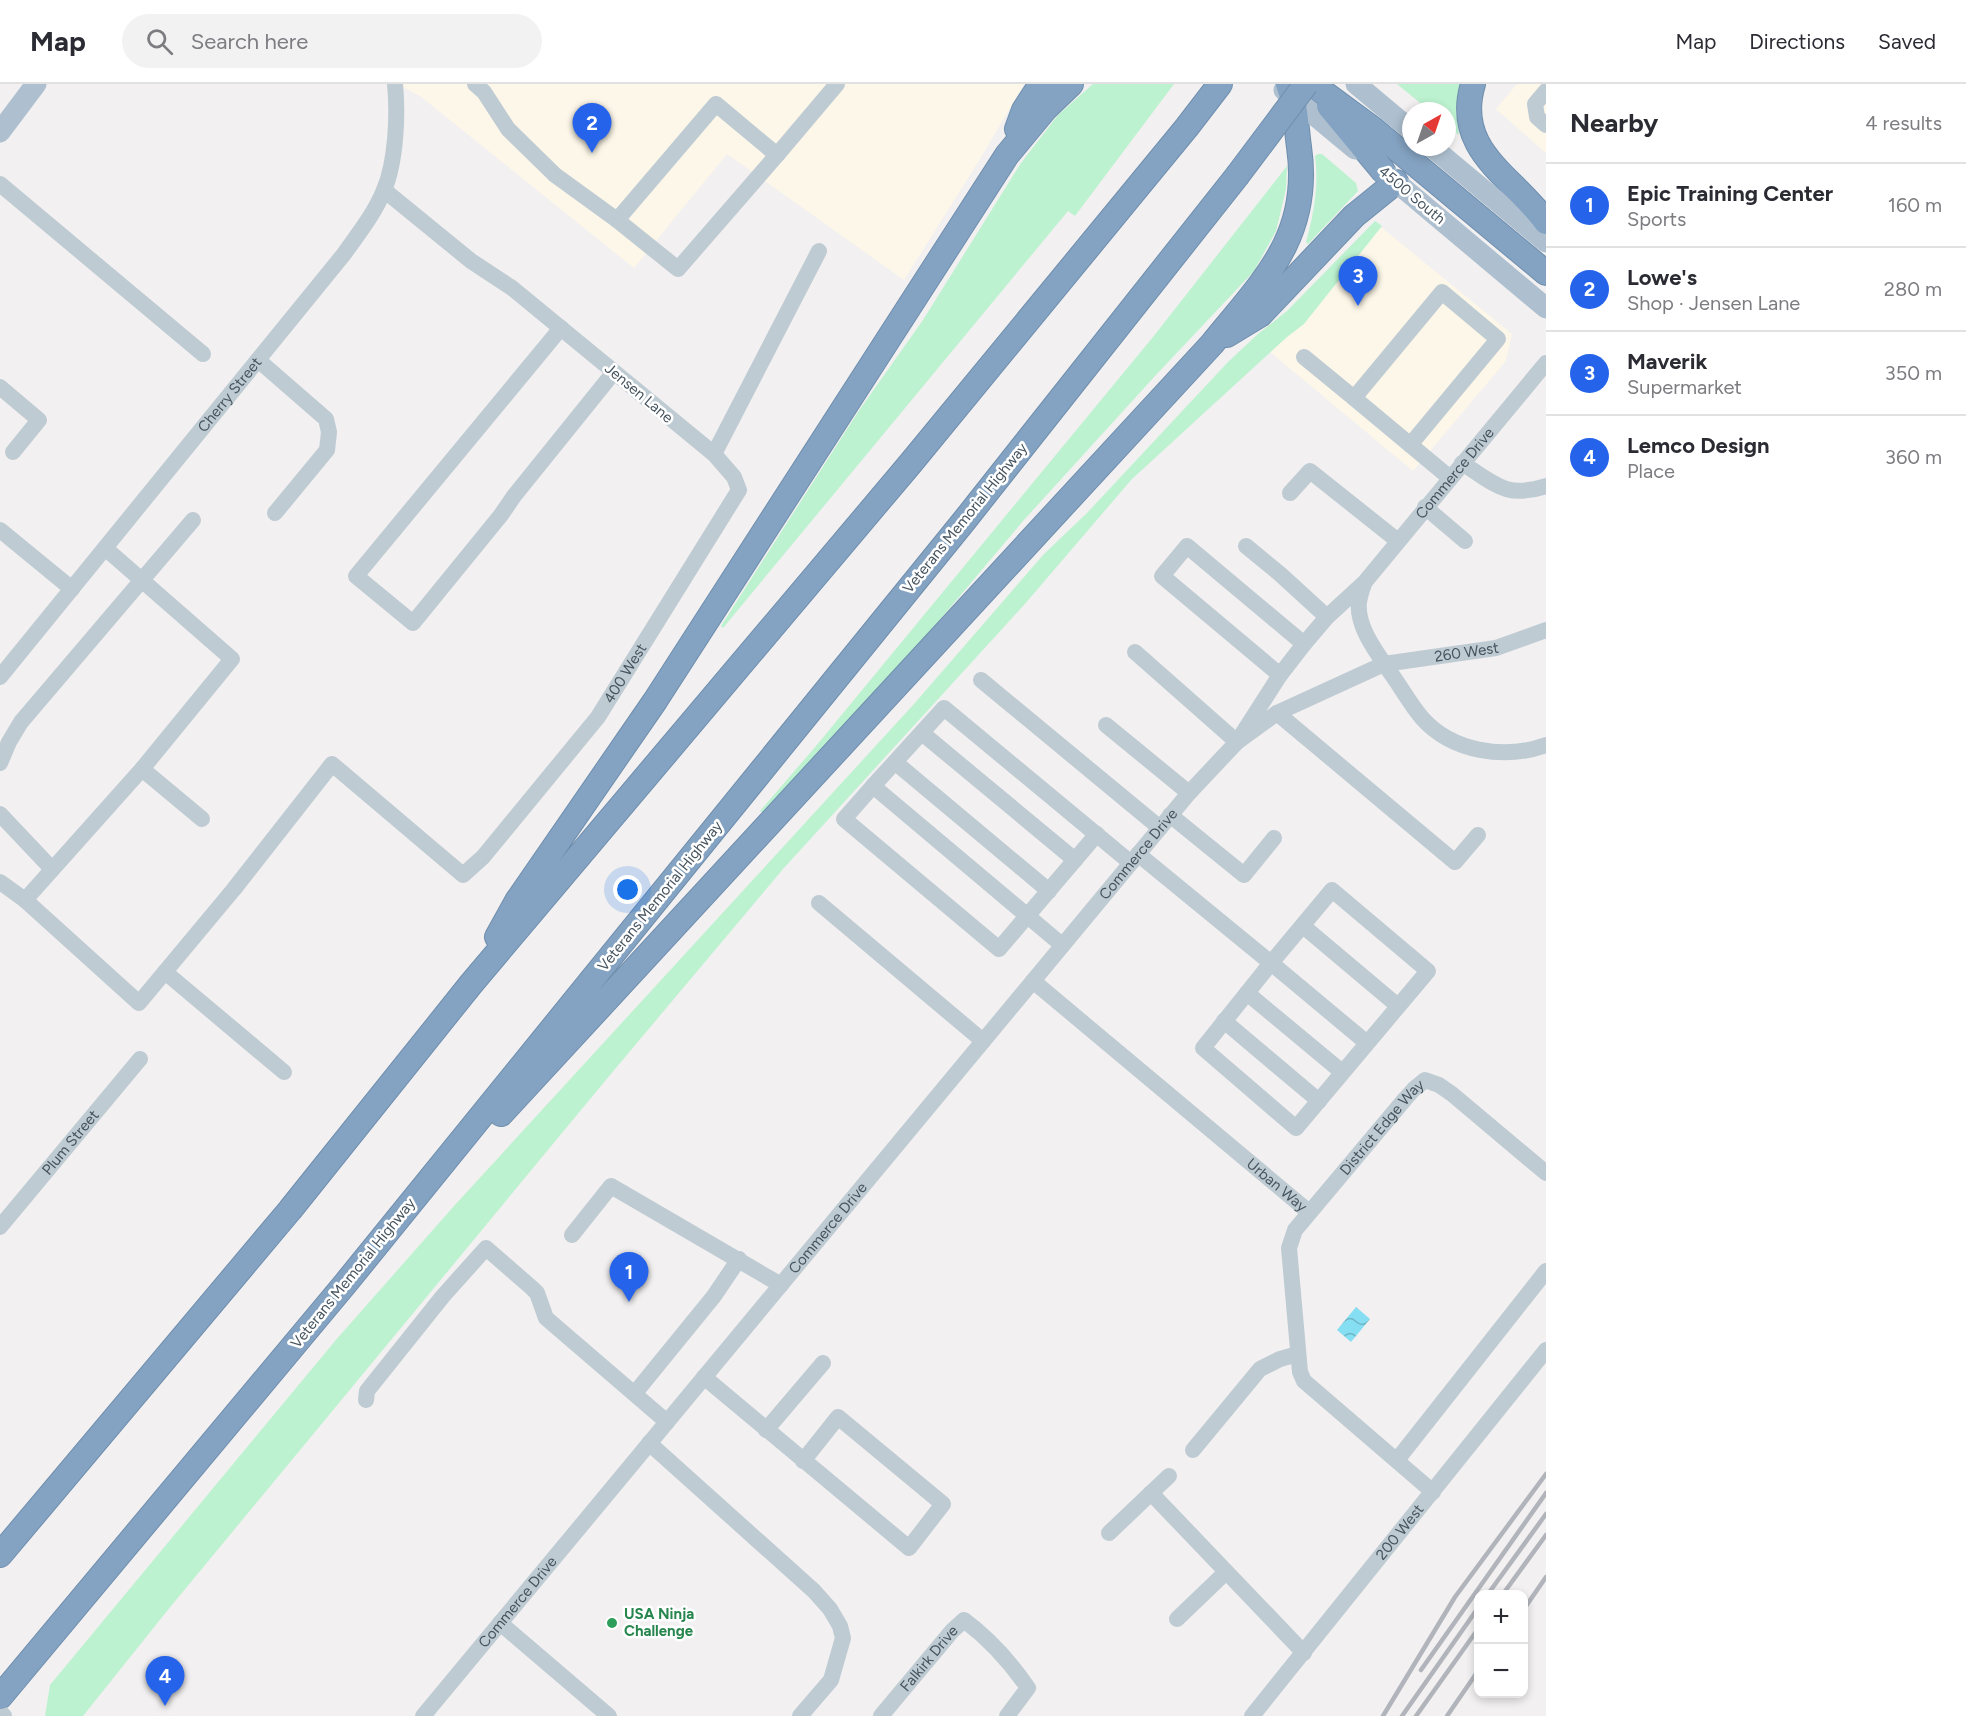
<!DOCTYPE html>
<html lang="en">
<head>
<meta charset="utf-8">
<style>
  body { margin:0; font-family:Figtree,sans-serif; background:#f2f2f3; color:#2b2b33 }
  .controls { position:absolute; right:18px; bottom:18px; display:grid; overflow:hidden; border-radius:12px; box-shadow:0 3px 9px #0003 }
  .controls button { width:54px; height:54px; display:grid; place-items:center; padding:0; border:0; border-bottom:2px solid #e1e1e2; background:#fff; color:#2b2b33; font:30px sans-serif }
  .compass { position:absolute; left:1402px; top:18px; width:54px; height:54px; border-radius:50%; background:#fff; box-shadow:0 3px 9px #0003; rotate:40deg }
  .you { position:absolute; left:628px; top:806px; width:21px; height:21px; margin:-15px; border:4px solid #fff; border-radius:50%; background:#1a73e8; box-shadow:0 0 0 9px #1a73e833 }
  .badge { display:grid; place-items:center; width:39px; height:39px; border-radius:50%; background:#2563eb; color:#fff; font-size:20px; font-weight:700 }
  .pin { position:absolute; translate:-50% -50px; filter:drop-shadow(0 2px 3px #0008) }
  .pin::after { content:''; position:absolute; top:32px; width:21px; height:18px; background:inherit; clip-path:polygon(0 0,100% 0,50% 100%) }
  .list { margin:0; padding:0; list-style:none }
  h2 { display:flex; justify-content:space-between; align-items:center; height:78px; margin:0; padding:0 24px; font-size:26px }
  h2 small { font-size:20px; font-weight:400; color:#7c7c81 }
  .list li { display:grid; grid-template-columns:39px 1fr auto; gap:18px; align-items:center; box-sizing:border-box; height:84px; padding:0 24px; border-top:2px solid #e1e1e2 }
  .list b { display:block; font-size:22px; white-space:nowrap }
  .list p { margin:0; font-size:20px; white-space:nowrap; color:#7c7c81 }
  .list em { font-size:20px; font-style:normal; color:#7c7c81 }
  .icon { flex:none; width:33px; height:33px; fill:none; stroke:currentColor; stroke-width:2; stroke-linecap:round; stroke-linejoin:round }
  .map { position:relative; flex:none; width:1546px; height:1632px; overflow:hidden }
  header { display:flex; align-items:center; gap:36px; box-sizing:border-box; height:84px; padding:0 30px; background:#fff; border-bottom:2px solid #e1e1e2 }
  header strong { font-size:28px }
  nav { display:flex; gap:33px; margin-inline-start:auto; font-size:21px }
  .search { width:420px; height:54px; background:#f2f2f3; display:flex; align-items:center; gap:15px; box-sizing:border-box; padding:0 21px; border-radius:33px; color:#7c7c81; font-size:22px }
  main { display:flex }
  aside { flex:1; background:#fff }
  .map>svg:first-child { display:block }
</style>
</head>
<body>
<header>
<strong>Map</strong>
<div class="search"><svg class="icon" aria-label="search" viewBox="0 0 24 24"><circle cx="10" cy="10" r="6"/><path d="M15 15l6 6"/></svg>Search here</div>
<nav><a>Map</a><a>Directions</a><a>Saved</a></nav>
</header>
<main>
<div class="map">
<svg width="1546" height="1632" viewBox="0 0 1546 1632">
  <defs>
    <pattern id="water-waves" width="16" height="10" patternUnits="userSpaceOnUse" patternTransform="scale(1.5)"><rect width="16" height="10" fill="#86def2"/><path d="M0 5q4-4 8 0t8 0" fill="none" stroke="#6fb7c7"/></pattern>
  </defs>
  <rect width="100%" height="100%" fill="#f2f0f0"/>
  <!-- commercial -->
  <path fill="#fdf7e9" d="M397,0H1024L980,75L904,196L727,70L634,184L420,12Z
    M1517,0H1546V69L1496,25Z
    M1376,139L1512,250L1506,277L1413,387L1270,268Z"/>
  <!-- grass -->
  <path fill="#bcf2d0" d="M1093,0H1174L1075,132L1068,127L723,544L721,542L858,328L923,236L1021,79L1058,31Z
    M1397,0H1461L1456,27L1459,51L1447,41V27H1430Z
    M1318,70H1322L1356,99L1358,107L1308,160L1306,158C1314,130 1319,100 1315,72Z
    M1287,82L1286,105L1276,147L1254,187L1155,292L1023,437L900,583L768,733L760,727L816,662L1153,253Z
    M1375,137L1382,142L1304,240L1287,253L1132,395L1024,521L783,785L605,997L167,1527L83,1632H45L50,1601L335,1257L454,1122L914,620L1044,470L1087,429L1228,278L1258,250L1287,227Z"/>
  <!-- water -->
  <path fill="url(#water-waves)" d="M1356,1223L1370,1235L1351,1258L1337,1246Z"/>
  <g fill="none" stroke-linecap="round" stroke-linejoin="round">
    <!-- highway casing -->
    <g stroke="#6f8eae" stroke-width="26">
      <path id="highway" d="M1312,0L1373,45L1546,189
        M1473,0C1453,67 1513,92 1546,138
        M1329,22L1383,87
        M1017,45L1024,26L1041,0
        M1227,251L1260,231L1354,132L1396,98
        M497,853L517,817L655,617L1007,71L1046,24L1071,0
        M501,1030L1212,260C1263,197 1312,152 1299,63C1296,41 1296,20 1288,0
        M0,1471L290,1126L471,900L910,380L1187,43L1220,0
        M0,1613L345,1200L964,437L1237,92"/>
    </g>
    <!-- minor -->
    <g stroke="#bfcbd3" stroke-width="16">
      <path d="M475,0L484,8L508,45L555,91L617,136L716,20L777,71L837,0"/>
      <path d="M1546,7L1535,20L1537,33L1546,41"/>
      <path d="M0,100L203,270"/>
      <path d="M617,136L678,185L777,71"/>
      <path d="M561,244L356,492L413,539L501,431L514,412L614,288"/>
      <path d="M1304,273L1354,314"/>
      <path d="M258,276L326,335L329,348L327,366L275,429"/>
      <path d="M0,303L39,336L13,368"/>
      <path d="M1410,361L1498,255L1442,208L1354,314L1450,394"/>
      <path d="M714,370L819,167"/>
      <path d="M1462,379C1495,400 1506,415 1546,402"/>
      <path d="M1290,409L1310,387L1398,457"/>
      <path d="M1425,423L1465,457"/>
      <path d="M0,446L72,505"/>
      <path d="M1246,462L1280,490L1327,533"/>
      <path d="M1364,500C1362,505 1360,512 1359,518C1356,542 1377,569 1390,588C1401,603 1410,620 1422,634C1452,668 1505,676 1546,661"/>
      <path id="s1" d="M1135,568L1237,658L1280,591L1304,560L1327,533L1364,499L1546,279"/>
      <path d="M1280,591L1162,492L1187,462L1304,560"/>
      <path id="s2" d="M0,593L344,170C358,150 375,129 384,106C396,78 398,31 395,0"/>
      <path d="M981,596L1160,744"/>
      <path d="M1277,629L1455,778L1478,751"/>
      <path d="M1106,641L1189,709"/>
      <path d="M922,649L1075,776"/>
      <path d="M0,679L9,658L21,638L193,436"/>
      <path d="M896,679L1049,807"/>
      <path d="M142,685L202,735"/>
      <path d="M873,702L844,735L999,865L1097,750"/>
      <path d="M0,730L52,785"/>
      <path d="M1170,731L1244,791L1274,754"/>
      <path d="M1138,770L1271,879L1203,964L1296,1044L1428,887L1332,806L1271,879L1367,959"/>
      <path d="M0,798L25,816L142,685L232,575L105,464"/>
      <path id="s3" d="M25,816L139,919L234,805L332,680L463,791L483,773L598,633L739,406L734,393L714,370L512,204L471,177L384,106"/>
      <path d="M819,819L983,957"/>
      <path d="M1303,842L1398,922"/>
      <path d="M1062,861L873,702L944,624L1131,779"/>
      <path d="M165,888L284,988"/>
      <path id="s4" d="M1033,897L1309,1128"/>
      <path d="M1247,909L1342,988"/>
      <path d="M1224,937L1319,1017"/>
      <path id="s5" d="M0,1143L140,975"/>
      <path d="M572,1151L611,1102L781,1201"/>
      <path d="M704,1293L909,1464L943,1420L838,1333L803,1377"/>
      <path d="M635,1309L714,1212L739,1175"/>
      <path d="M366,1316L367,1307L443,1212L486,1164L532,1204L537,1209L546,1234L667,1338"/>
      <path d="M766,1346L823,1279"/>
      <path d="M649,1359L814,1507L830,1525L840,1542L843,1554L831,1596L800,1632"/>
      <path d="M1193,1366L1260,1285L1280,1275L1298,1270"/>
      <path d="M1397,1376L1546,1187"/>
      <path id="s6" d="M1433,1408L1304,1297L1300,1288L1289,1164L1295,1146L1405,1015L1414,1005L1425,996L1439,1001L1452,1010L1546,1089"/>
      <path d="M1151,1409L1169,1392"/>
      <path d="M1109,1449L1151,1409L1304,1569"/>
      <path d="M1177,1535L1226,1488"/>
      <path d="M500,1539L609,1632"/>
      <path d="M0,1628L4,1632"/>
      <path id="s7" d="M423,1632L1189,709L1237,658L1277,629L1384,580L1496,564L1546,546"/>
      <path id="s8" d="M881,1632L952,1547L964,1536C988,1554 1011,1579 1028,1604L1007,1632"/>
      <path id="s9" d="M1252,1632L1546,1266"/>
    </g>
    <!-- major -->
    <path stroke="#aec0d0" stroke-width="21" d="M1356,0L1411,46
      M1284,6L1355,65
      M0,48L36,0
      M1432,63L1546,158
      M1384,88L1546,224"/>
    <!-- highway -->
    <use href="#highway" stroke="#84a3c2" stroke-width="24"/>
    <!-- rail -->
    <path stroke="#b1b5bb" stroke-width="4.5" d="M1488,1510L1546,1430
      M1503,1510L1546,1451
      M1524,1525L1546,1493
      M1421,1586L1546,1409
      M1383,1632L1455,1513L1546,1390
      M1402,1632L1478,1524
      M1416,1632L1478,1545
      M1447,1632L1478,1587"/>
    <!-- highway-bridge casing -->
    <g stroke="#6f8eae" stroke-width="26" stroke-linecap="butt">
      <path id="highway-bridge" d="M1237,92L1306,0"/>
    </g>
    <!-- highway-bridge -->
    <use href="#highway-bridge" stroke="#84a3c2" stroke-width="24"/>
  </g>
  <!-- markers -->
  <circle fill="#2e9e5b" stroke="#fff" stroke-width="2" cx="612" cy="1539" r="6"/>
  <g text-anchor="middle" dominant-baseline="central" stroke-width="5" stroke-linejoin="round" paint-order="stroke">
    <!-- street labels -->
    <g font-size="15" fill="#46545f" stroke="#fff">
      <text transform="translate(1412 111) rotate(40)">4500 South</text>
      <text transform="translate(639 309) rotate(40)">Jensen Lane</text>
      <text stroke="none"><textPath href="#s2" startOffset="364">Cherry Street</textPath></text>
      <text stroke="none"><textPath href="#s1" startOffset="483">Commerce Drive</textPath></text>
      <text transform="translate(965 434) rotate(-51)">Veterans Memorial Highway</text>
      <text stroke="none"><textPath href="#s7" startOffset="1520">260 West</textPath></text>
      <text stroke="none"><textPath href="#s3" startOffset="892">400 West</textPath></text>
      <text stroke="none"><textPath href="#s7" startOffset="1120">Commerce Drive</textPath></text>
      <text transform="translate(660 812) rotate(-51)">Veterans Memorial Highway</text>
      <text stroke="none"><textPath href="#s6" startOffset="458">District Edge Way</textPath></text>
      <text stroke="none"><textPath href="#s5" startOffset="110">Plum Street</textPath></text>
      <text stroke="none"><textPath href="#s4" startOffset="318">Urban Way</textPath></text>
      <text stroke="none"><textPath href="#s7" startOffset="634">Commerce Drive</textPath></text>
      <text transform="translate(353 1189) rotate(-51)">Veterans Memorial Highway</text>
      <text stroke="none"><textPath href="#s9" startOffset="236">200 West</textPath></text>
      <text stroke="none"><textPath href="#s7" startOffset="148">Commerce Drive</textPath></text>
      <text stroke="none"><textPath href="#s8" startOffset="75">Falkirk Drive</textPath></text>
    </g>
    <!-- leisure labels -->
    <g font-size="15" font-weight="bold" fill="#27864d" stroke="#fff" text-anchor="start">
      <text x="624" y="1530">USA Ninja<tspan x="624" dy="17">Challenge</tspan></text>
    </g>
  </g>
</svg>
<div class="controls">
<button>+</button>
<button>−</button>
</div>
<svg class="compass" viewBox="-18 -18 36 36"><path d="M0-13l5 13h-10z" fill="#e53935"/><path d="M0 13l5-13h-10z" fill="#7c7c81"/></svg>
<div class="you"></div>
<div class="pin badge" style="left:629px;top:1218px">1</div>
<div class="pin badge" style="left:592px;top:69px">2</div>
<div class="pin badge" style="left:1358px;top:222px">3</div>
<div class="pin badge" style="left:165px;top:1622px">4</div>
</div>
<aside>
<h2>Nearby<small>4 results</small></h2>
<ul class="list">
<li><span class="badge">1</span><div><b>Epic Training Center</b><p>Sports</p></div><em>160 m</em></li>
<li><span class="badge">2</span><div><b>Lowe's</b><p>Shop · Jensen Lane</p></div><em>280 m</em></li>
<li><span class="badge">3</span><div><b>Maverik</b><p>Supermarket</p></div><em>350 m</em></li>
<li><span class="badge">4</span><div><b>Lemco Design</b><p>Place</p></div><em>360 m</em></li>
</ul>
</aside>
</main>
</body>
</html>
